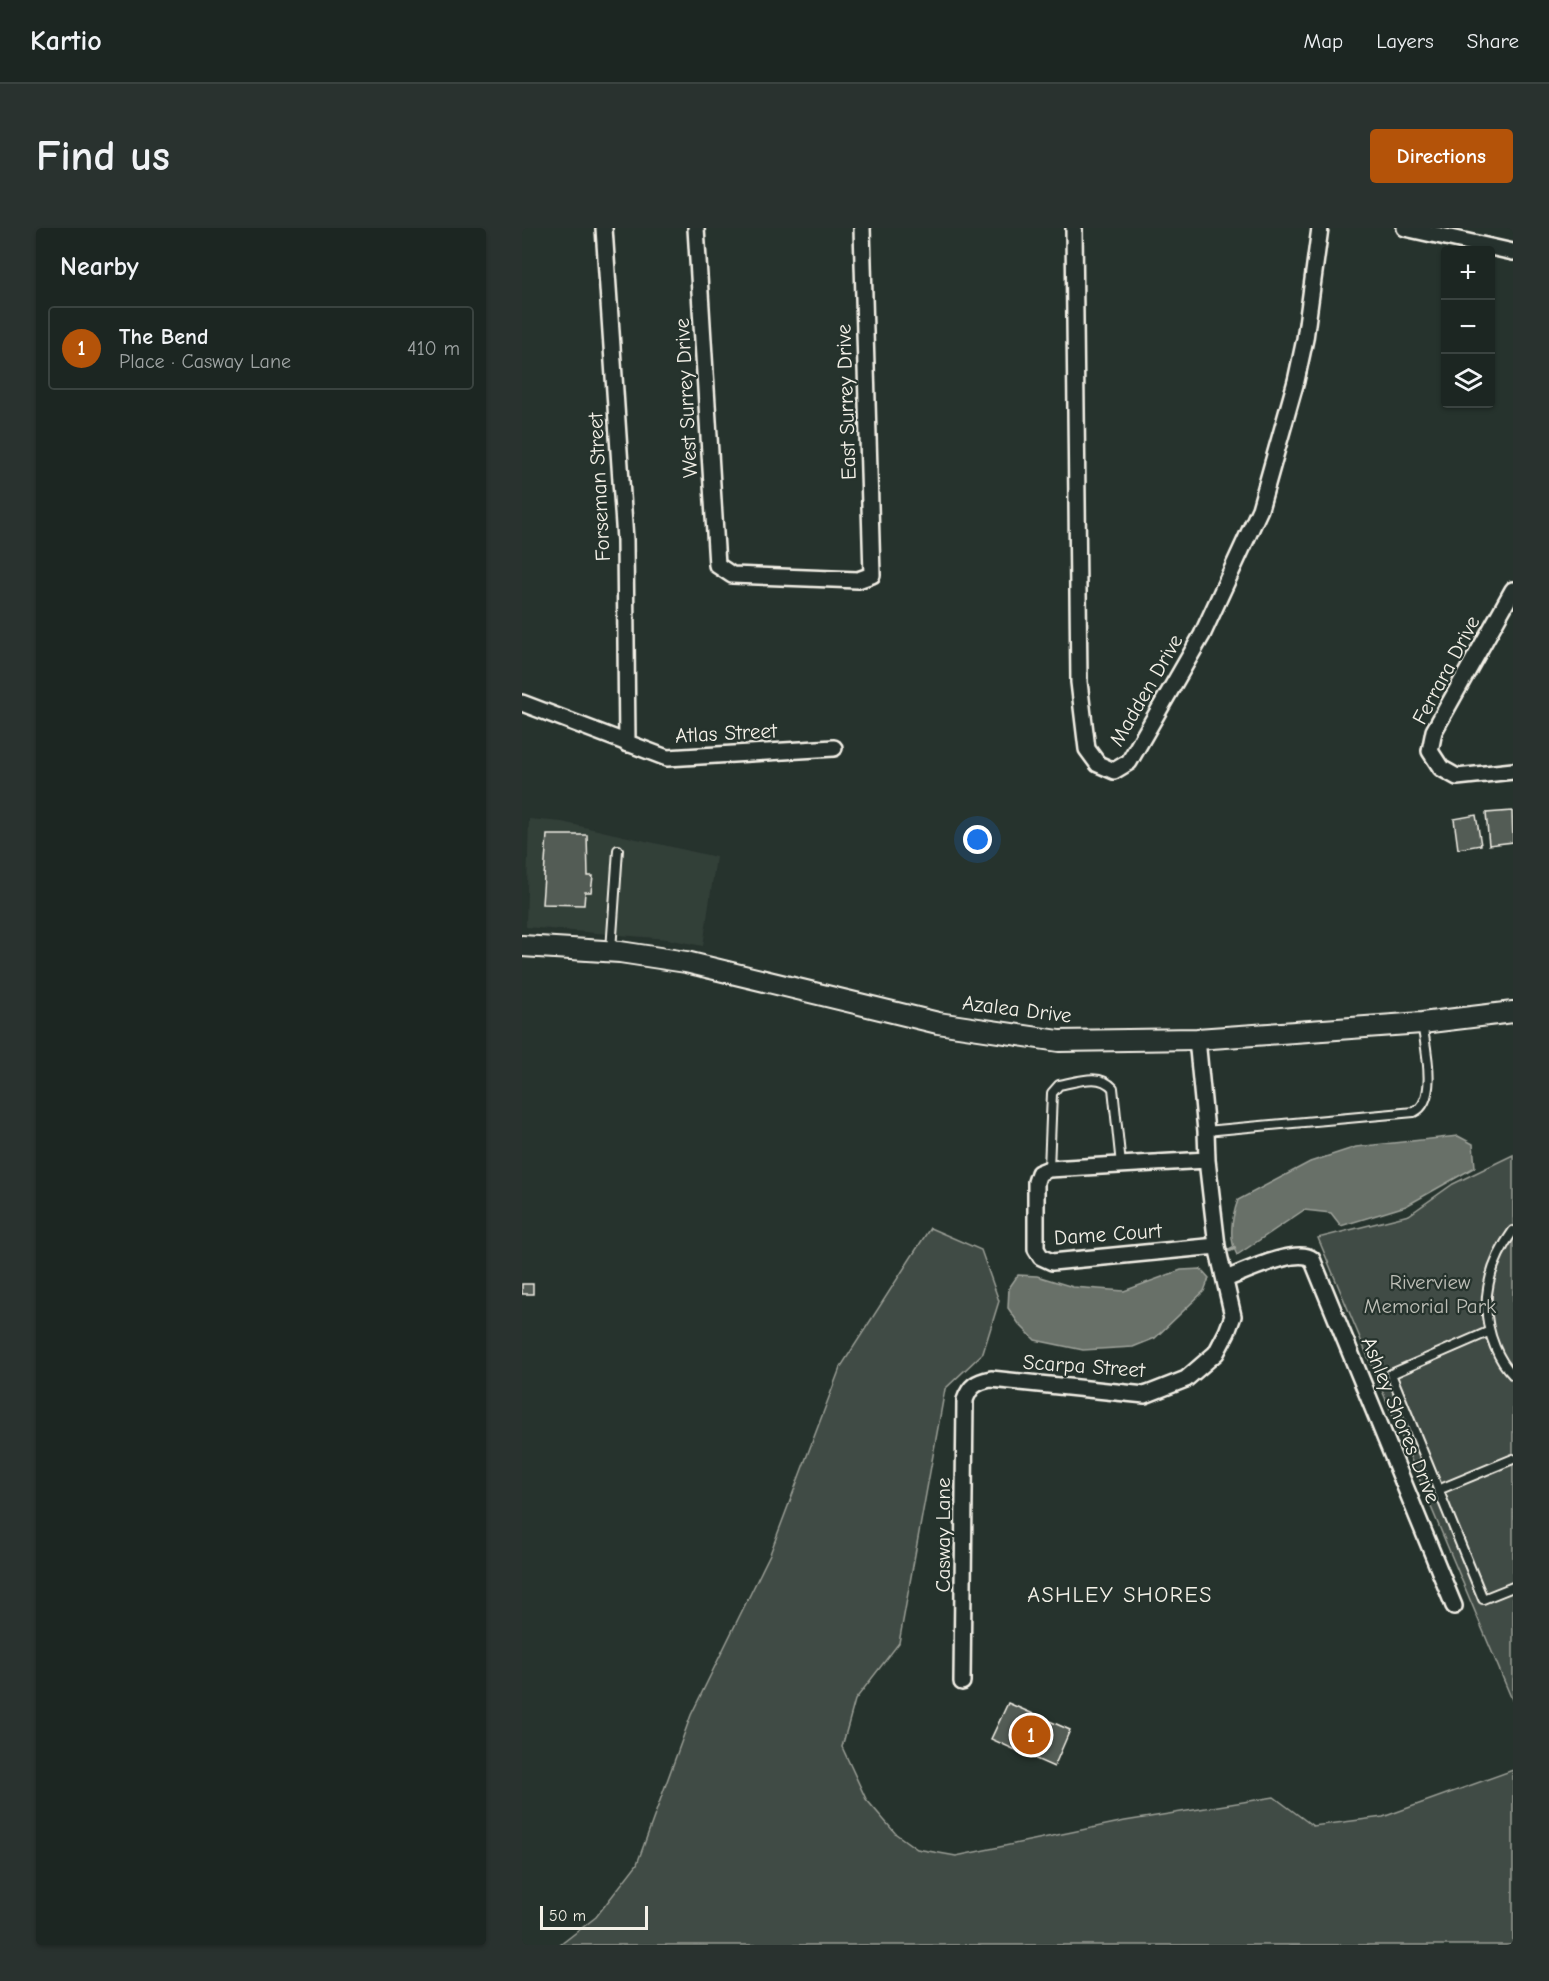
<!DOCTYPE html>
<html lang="en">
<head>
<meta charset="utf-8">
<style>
  body { margin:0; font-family:"Comic Neue",sans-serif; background:#29322f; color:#f1f3f6 }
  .controls { position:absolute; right:18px; top:18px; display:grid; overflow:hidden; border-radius:6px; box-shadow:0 2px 4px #0004 }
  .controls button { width:54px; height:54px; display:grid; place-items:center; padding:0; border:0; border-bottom:2px solid #3a4340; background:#1c2622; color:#f1f3f6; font:30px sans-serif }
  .scale { position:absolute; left:18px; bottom:15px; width:108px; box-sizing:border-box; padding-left:6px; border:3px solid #f4f1e8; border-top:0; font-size:16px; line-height:21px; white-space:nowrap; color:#f4f1e8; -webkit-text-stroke:4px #26332d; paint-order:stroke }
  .you { position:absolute; left:456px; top:612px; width:21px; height:21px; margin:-15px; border:4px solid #fff; border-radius:50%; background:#1a73e8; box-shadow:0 0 0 9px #1a73e833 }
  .badge { display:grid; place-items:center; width:39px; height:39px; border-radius:50%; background:#b45309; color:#fff; font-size:20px; font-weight:700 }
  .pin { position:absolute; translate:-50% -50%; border:3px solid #fff; box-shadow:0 2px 6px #0006 }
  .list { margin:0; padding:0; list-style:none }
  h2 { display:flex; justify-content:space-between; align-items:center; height:78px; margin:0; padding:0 24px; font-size:26px }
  h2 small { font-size:20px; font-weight:400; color:#a0a5a5 }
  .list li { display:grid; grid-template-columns:39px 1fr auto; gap:18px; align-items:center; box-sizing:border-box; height:84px; margin:0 12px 12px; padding:0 12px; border:2px solid #3a4340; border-radius:6px }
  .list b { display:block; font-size:22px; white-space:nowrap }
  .list p { margin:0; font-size:20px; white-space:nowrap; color:#a0a5a5 }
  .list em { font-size:20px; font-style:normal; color:#a0a5a5 }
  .icon { flex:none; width:33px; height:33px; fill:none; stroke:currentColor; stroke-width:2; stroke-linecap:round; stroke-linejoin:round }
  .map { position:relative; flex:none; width:991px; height:1717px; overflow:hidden; border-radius:6px }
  header { display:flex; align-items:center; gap:36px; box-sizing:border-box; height:84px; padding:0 30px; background:#1c2622; border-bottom:2px solid #3a4340 }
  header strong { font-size:28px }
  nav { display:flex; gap:33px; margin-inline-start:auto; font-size:21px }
  .intro { display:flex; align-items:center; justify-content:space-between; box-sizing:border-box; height:144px; padding:0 36px }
  h1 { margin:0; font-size:42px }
  .button { padding:15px 27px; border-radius:6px; background:#b45309; color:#fff; font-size:21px; font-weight:700 }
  main { display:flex; gap:36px; padding:0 36px }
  aside { flex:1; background:#1c2622; border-radius:6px; box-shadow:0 2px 4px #0004 }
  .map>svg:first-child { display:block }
</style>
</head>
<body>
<header>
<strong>Kartio</strong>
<nav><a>Map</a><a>Layers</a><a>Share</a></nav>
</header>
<div class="intro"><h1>Find us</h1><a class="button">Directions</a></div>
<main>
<aside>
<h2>Nearby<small></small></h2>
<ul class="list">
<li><span class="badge">1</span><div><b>The Bend</b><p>Place · Casway Lane</p></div><em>410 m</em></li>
</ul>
</aside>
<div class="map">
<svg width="991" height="1717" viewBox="0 0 991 1717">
  <rect width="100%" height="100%" fill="#26332d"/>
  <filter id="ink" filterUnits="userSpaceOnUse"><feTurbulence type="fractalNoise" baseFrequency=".0167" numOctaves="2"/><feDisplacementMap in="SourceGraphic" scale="12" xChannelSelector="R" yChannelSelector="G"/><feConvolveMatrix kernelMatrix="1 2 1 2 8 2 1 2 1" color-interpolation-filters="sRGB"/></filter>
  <g filter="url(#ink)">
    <!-- built -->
    <path fill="#333f39" d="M7,591L40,594L194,629L181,718L145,711L4,699Z"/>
    <!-- green -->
    <path fill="#414b45" stroke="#9a9e96" stroke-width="1.5" d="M991,927V1474L796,1010L887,987L931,956Z
      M408,1000L459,1022L477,1073L461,1125L423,1161L377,1415L333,1472L320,1519L344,1571L374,1606L395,1621L434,1628L603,1593L752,1569L791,1598L861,1589L991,1542V1717H38L74,1689L115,1636L169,1487L248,1326L318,1140Z"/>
    <!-- water -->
    <path fill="#676f68" stroke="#9fa39b" stroke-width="1.5" d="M936,908L951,916L953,939L884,978L819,998L809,985L782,982L715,1027C706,1010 710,989 716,972L788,934L834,919Z
      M679,1041L687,1050L682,1063L633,1110L611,1119L561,1122L513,1112L497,1096L486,1080L487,1060L496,1047L515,1048L551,1059L602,1063L659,1042Z"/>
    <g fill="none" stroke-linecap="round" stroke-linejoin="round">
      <!-- stream -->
      <path stroke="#9fa39b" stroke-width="4.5" d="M708,1022L712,1020"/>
    </g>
    <!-- building -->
    <path fill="#525c55" stroke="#f4f1e8" stroke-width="1.5" d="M990,583L991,614L967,617L964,585Z
      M954,587L959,617L936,621L932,591Z
      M25,607H65L66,648H71L69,664H63L62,677L20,676Z
      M0,1056H11V1066H0Z
      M486,1475L548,1502L532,1539L469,1511Z"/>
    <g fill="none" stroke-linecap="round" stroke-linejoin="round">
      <!-- service casing -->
      <g stroke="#f4f1e8" stroke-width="12">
        <path id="service" d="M89,722L96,622
          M684,903L892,884C917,873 903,817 900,795
          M527,941L530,865L537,857C555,854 577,844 591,860L599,937
          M991,1003C966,1038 956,1078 973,1119C977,1129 983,1139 991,1147
          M966,1104L869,1146L961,1371L991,1359
          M916,1262L991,1231"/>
      </g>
      <!-- minor casing -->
      <g stroke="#f4f1e8" stroke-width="20">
        <path id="minor" d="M82,0L103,312L105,516
          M174,0L195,337L210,347L336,352L350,347L340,0
          M552,0L557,454L565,521L576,536L592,543L607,534L680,407L738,281L774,153L783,111L798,0
          M883,0L991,24
          M991,362L912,503L908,523L919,540L935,549L991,543
          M0,475L145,530L312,520
          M685,932L527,941L517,945L514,954V1021L519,1029L530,1034L695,1018
          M704,1051C722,1044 775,1019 790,1031L932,1378
          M440,1454L443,1172C448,1158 454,1154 469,1151L623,1167L664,1151L694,1125L705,1104L711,1088L695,1018L685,932L684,903L675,811"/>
      </g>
      <!-- tertiary casing -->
      <g stroke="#f4f1e8" stroke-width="24">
        <path id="tertiary" d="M0,718L98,724L164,734L416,795L537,813L675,811L900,795L991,784"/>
      </g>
      <!-- service -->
      <use href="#service" stroke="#26332d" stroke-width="8"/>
      <!-- minor -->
      <use href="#minor" stroke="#26332d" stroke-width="15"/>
      <!-- tertiary -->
      <use href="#tertiary" stroke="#26332d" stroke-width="20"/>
    </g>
  </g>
  <g text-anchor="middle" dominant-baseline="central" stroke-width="4.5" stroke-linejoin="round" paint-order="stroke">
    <!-- street labels -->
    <g font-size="21" fill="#f4f1e8" stroke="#26332d">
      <text transform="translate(164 170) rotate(-93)">West Surrey Drive</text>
      <text transform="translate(324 174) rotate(-92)">East Surrey Drive</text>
      <text transform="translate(77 259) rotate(-93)">Forseman Street</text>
      <text transform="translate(924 442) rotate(-62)">Ferrara Drive</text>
      <text transform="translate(624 462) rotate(-60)">Madden Drive</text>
      <text transform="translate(204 505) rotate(-3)">Atlas Street</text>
      <text transform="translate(495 781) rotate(7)">Azalea Drive</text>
      <text transform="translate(586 1006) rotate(-4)">Dame Court</text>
      <text transform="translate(562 1138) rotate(4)">Scarpa Street</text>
      <text transform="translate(879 1192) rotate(68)">Ashley Shores Drive</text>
      <text transform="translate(421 1307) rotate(-90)">Casway Lane</text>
    </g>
    <!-- park labels -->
    <g font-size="21" fill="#bebfb7" stroke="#26332d">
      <text x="908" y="1054">Riverview<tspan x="908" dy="24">Memorial Park</tspan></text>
    </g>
    <!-- neighbourhood labels -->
    <g font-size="22" letter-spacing="1.5" fill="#f4f1e8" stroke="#26332d">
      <text x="598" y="1367">ASHLEY SHORES</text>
    </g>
  </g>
</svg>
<div class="controls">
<button>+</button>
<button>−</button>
<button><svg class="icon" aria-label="layers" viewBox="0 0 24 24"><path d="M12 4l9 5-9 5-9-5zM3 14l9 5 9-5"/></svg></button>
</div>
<div class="scale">50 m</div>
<div class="you"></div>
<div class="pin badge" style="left:509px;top:1507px">1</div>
</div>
</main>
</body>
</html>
